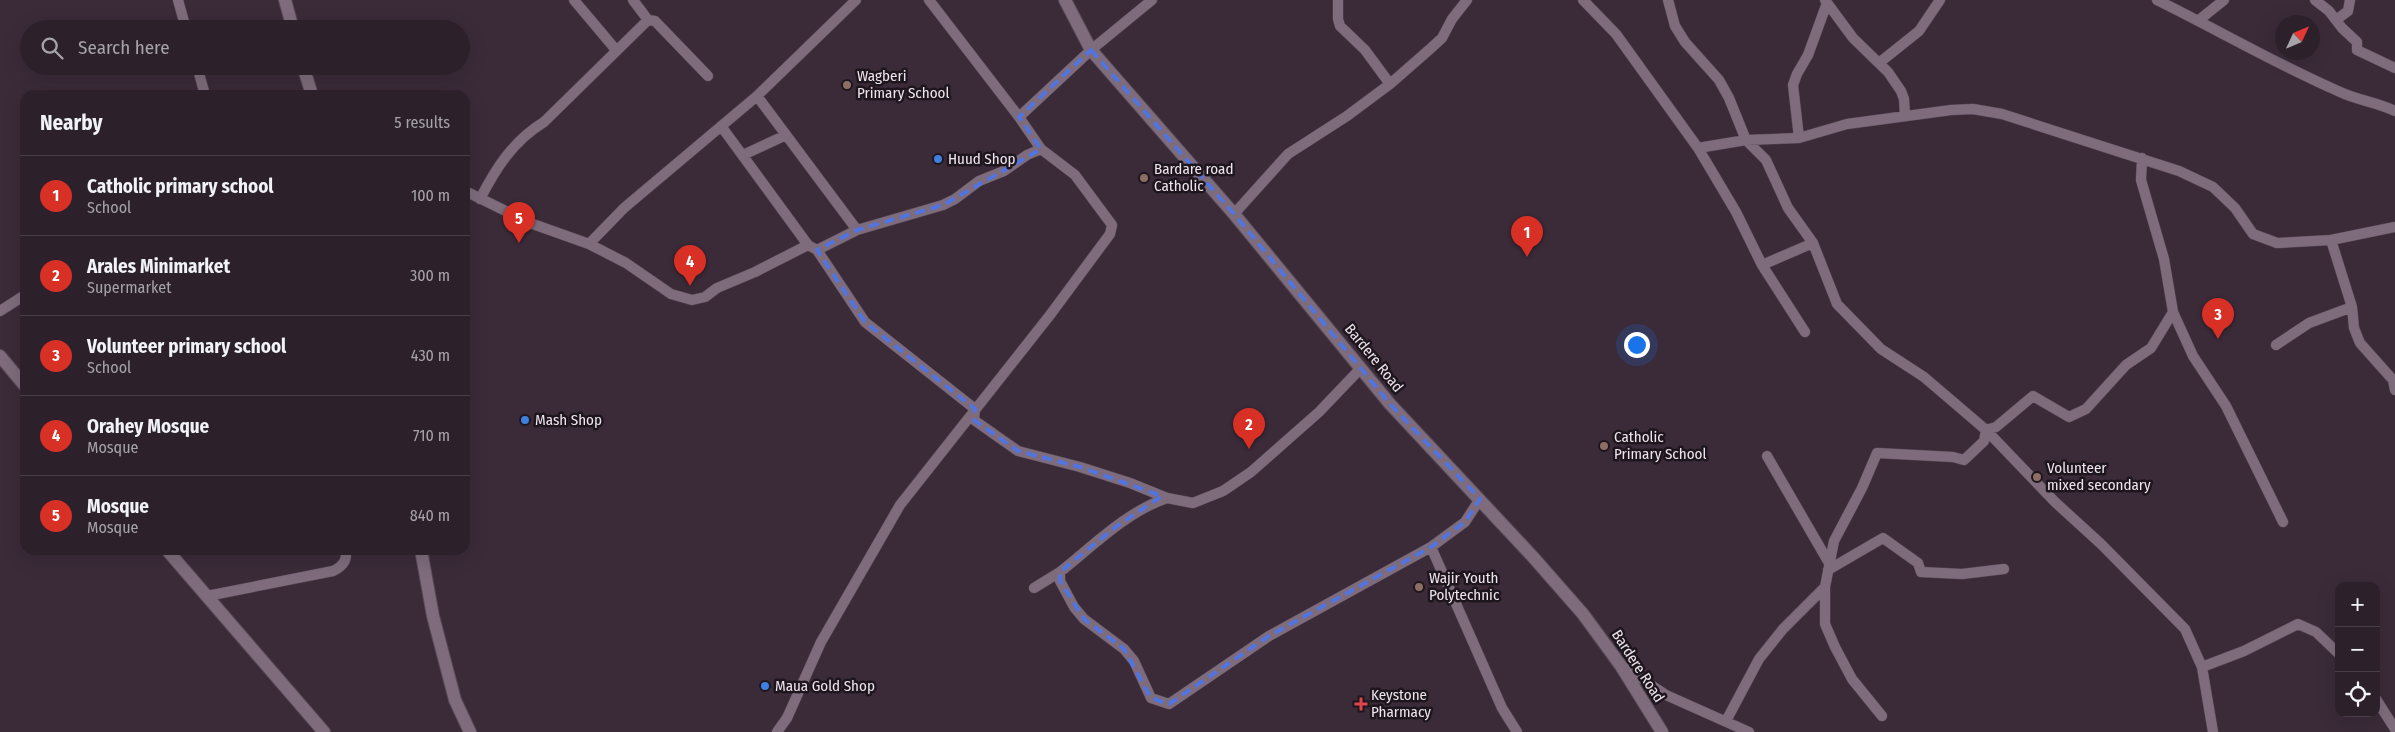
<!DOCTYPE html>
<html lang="en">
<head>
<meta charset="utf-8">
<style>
  body { margin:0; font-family:"Fira Sans Condensed",sans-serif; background:#342833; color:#f1f3f6 }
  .controls { position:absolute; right:15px; bottom:15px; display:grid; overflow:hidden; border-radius:10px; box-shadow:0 5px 20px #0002 }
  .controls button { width:45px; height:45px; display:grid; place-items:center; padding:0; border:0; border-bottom:1px solid #483e47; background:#2c202b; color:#f1f3f6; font:25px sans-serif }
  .compass { position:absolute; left:2275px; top:15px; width:45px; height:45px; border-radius:50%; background:#2c202b; box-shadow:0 5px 20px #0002; rotate:46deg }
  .you { position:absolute; left:1636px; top:344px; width:18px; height:18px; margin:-12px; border:4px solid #fff; border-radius:50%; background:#1a73e8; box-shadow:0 0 0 8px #1a73e833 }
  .badge { display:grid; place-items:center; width:32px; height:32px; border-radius:50%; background:#d93025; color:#fff; font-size:16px; font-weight:700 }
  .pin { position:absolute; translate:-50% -41px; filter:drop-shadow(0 1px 2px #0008) }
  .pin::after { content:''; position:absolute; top:26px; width:18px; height:15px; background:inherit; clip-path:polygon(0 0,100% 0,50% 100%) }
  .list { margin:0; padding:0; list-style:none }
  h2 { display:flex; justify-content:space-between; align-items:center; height:65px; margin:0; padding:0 20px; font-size:21px }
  h2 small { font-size:16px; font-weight:400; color:#a6a3a9 }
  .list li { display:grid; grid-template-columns:32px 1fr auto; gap:15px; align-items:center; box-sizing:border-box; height:80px; padding:0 20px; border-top:1px solid #483e47 }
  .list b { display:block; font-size:19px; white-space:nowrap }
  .list p { margin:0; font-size:16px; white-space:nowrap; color:#a6a3a9 }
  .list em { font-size:16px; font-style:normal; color:#a6a3a9 }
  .icon { flex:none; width:28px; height:28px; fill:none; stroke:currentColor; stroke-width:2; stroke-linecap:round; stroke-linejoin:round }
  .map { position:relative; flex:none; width:2395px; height:732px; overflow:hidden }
  .search { position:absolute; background:#2c202b; box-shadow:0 5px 20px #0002; left:20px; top:20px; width:450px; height:55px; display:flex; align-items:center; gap:12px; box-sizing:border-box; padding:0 18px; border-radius:28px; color:#a6a3a9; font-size:19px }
  .panel { position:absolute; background:#2c202b; box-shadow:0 5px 20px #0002; left:20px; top:90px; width:450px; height:465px; border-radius:15px }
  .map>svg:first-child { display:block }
</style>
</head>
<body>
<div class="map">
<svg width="2395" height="732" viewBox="0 0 2395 732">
  <rect width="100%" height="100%" fill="#3b2b39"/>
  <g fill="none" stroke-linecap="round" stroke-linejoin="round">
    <!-- minor casing -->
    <g stroke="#574956" stroke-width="11">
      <path id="minor" d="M178,0L186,29
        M574,0L616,50
        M633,0L648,20L655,21L708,76
        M1338,0V19L1340,26L1365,50L1390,84
        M1583,0L1616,34L1698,148L1736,212L1762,265L1805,332
        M1668,0L1675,26L1685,42L1719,80L1729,98L1746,140L1766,160L1788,208L1813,243L1837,304L1881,349L1924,377L1986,430L2055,502L2101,544L2185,629L2202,667L2244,651L2298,624L2316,632L2339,654
        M1825,0L1853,38L1888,72L1901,91L1904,99L1905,116
        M2157,0C2218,30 2276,64 2338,91C2356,100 2376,102 2395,111
        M2315,0L2329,11L2342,28L2357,42V50L2395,68
        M2199,20L2224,0
        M2336,20L2348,11L2350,0
        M1879,63L1919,31L1940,0
        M197,66L205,95
        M757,96L857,230
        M1019,117L1091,50L1152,0
        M721,126L808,245L817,250L865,322L975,409
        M1799,138L1793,85L1797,74L1808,55L1827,3
        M1698,148L1746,140L1799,138L1847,124L1951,110L1973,109L2002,114L2179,171L2213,187L2235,208L2253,234L2277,243L2331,240L2352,307L2354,328L2360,343L2393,380L2395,390
        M743,155L786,135
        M2142,158L2141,180L2164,259L2173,312L2193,356L2226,406L2283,522
        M465,191L530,223L589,244L626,263L671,294L692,300L705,297L717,288L755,272L808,245
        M480,199C496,168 513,141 544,122L648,20
        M1234,214L1288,154L1347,116L1390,84L1430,49L1442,38L1452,19L1467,0
        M2331,240L2395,227
        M589,244L624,208L757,96L856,0
        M817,250L857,230L943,205L955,199L979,181L1004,171L1027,155L1041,149
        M1762,265L1813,243
        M0,311L25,295
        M2276,345L2309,323L2352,307
        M975,409L974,420L1018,451L1080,467L1130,483L1167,498L1193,503L1223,491L1251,472L1319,412L1361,368
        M1767,456L1829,563
        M1167,498C1126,512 1093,546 1060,572V581L1074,607L1084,619L1124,649L1134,661L1151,698L1169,704L1269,636L1431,547L1465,522L1480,499
        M1431,547L1502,708L1517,732
        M1828,570L1883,538L1918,563L1921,572L1962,574L2004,569
        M1034,588L1060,572
        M207,596L333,571C343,566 347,561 346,550
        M1622,666L1666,695L1749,732
        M2202,667L2213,732
        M2376,699L2395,729
        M1882,716L1852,679L1835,647L1825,624V587L1834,541L1862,488L1877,453L1953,457L1964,460L1984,441L1986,430L1996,427L2033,396L2069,417L2086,409L2126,365L2151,348L2173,312
        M1726,721L1759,659L1783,629L1825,587
        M777,732L787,718L821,642L900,505L1050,315L1110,234L1112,225L1075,175L1041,149L1019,117L929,0"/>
    </g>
    <!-- tertiary casing -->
    <g stroke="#574956" stroke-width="14">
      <path id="tertiary" d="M285,0L293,29
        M1065,0L1091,50L1234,214L1390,404L1533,557L1583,614L1621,666L1662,732
        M303,66L312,95
        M0,356L25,386
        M167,550L324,732
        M421,550L433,616L455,700L470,732"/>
    </g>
    <!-- minor -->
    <use href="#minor" stroke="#7e6c7c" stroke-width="10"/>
    <!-- tertiary -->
    <use href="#tertiary" stroke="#7e6c7c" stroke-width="12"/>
  </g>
  <!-- marked area -->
  <path fill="none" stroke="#5274de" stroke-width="4" stroke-dasharray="10 6" stroke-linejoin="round" d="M1091,50L1234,214L1390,404L1480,499L1465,522L1431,547L1269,636L1169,704L1151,698L1124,649L1084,619L1060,581V572L1117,526L1162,496L1080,467L1018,451L974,420L975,409L865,322L817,250L857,230L943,205L1041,149L1019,117Z"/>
  <!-- markers -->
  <g fill="#8d6e63" stroke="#1d161d" stroke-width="2">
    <circle cx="847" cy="85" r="5"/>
    <circle cx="1144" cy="178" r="5"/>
    <circle cx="1604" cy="446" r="5"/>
    <circle cx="2037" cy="477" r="5"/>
    <circle cx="1419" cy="587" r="5"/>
  </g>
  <g fill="#3f7fe0" stroke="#1d161d" stroke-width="2">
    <circle cx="938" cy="159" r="5"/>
    <circle cx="525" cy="420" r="5"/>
    <circle cx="765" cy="686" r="5"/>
  </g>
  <path fill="#e0444e" stroke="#1d161d" stroke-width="2" d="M1358.5 696.5h5v5h5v5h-5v5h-5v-5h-5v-5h5z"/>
  <g text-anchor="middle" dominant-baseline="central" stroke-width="5" stroke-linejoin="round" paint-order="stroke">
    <!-- poi labels -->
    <g font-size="15" fill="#efe4ee" stroke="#1d161d" text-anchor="start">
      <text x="857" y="76">Wagberi<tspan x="857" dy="17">Primary School</tspan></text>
      <text x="948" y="159">Huud Shop</text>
      <text x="1154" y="169">Bardare road<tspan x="1154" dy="17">Catholic</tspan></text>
      <text x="535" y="420">Mash Shop</text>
      <text x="1614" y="437">Catholic<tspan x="1614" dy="17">Primary School</tspan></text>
      <text x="2047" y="468">Volunteer<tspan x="2047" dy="17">mixed secondary</tspan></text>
      <text x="1429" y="578">Wajir Youth<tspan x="1429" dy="17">Polytechnic</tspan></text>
      <text x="775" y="686">Maua Gold Shop</text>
      <text x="1371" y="695">Keystone<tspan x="1371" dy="17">Pharmacy</tspan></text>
    </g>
    <!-- street labels -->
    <g font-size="15" fill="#efe4ee" stroke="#1d161d">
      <text transform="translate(1374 358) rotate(51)">Bardere Road</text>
      <text transform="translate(1638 666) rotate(57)">Bardere Road</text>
    </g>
  </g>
</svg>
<div class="controls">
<button>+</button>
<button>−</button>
<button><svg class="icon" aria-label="locate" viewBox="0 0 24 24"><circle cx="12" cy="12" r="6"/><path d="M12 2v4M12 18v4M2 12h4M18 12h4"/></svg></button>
</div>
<svg class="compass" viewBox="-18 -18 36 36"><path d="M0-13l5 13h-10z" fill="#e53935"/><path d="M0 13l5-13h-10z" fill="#a6a3a9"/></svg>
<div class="you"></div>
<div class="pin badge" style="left:1527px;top:257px">1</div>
<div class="pin badge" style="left:1249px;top:449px">2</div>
<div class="pin badge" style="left:2218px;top:339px">3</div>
<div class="pin badge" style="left:690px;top:286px">4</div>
<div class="pin badge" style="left:519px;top:243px">5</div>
<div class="search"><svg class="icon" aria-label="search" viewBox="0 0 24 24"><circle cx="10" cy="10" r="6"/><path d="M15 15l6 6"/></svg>Search here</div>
<section class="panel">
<h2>Nearby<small>5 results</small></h2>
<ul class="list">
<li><span class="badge">1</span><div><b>Catholic primary school</b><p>School</p></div><em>100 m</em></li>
<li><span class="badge">2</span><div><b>Arales Minimarket</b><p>Supermarket</p></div><em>300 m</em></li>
<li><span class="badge">3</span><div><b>Volunteer primary school</b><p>School</p></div><em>430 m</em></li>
<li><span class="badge">4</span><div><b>Orahey Mosque</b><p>Mosque</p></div><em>710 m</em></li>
<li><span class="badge">5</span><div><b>Mosque</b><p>Mosque</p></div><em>840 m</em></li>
</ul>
</section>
</div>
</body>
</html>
